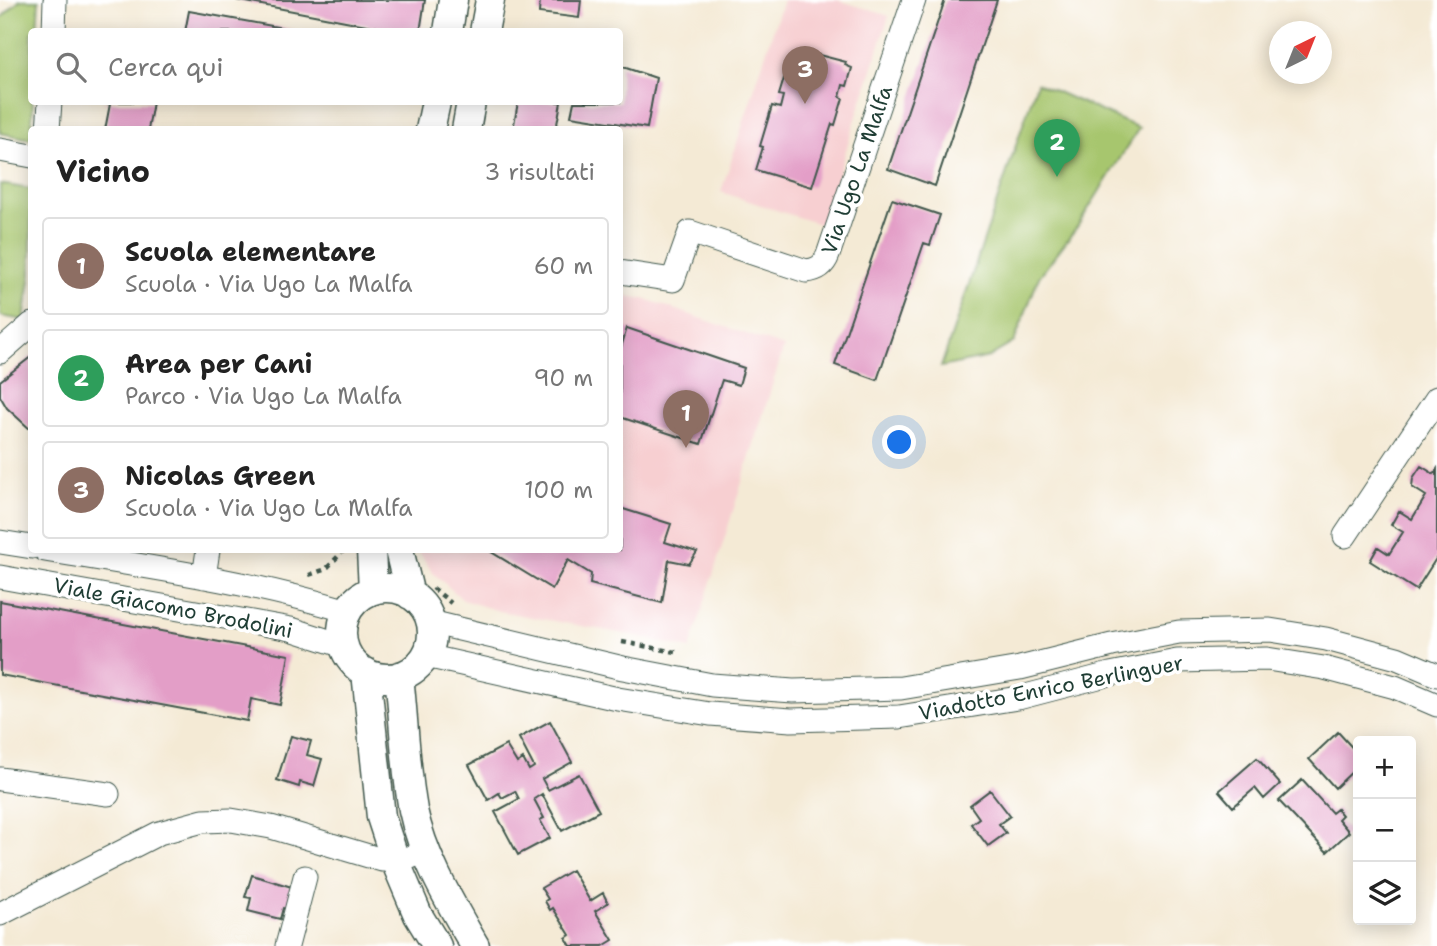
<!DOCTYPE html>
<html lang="it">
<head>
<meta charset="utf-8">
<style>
  body { margin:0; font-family:"Shantell Sans",sans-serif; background:#f2f2f2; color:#222 }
  .controls { position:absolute; right:21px; bottom:21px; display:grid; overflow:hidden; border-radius:7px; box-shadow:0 4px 18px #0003 }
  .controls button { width:63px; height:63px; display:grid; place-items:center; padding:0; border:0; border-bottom:2px solid #e0e0e0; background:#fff; color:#222; font:35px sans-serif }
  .compass { position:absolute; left:1269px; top:21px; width:63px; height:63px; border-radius:50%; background:#fff; box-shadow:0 4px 18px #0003; rotate:43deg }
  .you { position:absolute; left:900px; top:443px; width:24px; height:24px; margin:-18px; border:5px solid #fff; border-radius:50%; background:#1a73e8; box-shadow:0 0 0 10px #1a73e833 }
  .badge { display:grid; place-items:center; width:46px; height:46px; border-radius:50%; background:#111827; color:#fff; font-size:23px; font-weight:700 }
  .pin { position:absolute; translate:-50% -58px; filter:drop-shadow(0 2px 4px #0008) }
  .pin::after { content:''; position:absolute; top:37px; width:24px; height:21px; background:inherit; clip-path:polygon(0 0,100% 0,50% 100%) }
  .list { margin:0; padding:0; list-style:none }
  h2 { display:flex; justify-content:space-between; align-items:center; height:91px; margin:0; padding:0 28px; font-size:30px }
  h2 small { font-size:23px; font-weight:400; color:#767676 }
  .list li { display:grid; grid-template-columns:46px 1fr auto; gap:21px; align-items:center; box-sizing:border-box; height:98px; margin:0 14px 14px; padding:0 14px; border:2px solid #e0e0e0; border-radius:7px }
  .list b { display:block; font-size:26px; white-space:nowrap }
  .list p { margin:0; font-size:23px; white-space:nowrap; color:#767676 }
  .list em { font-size:23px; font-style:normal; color:#767676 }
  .icon { flex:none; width:38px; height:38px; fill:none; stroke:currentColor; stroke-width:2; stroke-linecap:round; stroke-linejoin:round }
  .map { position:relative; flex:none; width:1437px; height:946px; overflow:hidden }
  .search { position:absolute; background:#fff; box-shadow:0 4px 18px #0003; left:28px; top:28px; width:595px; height:77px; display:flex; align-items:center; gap:18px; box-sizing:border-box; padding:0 24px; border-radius:7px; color:#767676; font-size:26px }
  .panel { position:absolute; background:#fff; box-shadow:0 4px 18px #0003; left:28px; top:126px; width:595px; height:427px; border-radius:7px }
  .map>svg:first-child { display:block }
</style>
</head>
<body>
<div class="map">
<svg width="1437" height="946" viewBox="0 0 1437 946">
  <rect width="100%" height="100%" fill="#fff"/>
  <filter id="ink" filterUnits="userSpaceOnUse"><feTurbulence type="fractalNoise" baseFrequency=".0143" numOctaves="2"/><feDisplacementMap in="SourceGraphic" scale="14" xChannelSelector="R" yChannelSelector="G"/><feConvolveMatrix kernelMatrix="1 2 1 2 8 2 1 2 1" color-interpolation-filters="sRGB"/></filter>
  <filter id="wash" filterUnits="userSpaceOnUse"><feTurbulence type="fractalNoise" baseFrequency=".00686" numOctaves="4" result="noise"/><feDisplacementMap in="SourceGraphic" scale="28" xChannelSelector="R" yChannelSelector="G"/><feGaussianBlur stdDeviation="1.57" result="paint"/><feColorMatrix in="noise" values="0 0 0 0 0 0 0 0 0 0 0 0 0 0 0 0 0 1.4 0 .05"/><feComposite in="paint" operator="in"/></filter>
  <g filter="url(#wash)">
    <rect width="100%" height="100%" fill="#f4ead5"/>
    <!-- built -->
    <path fill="#f7cfd1" d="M783,0H838L889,16L822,225L721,192Z
      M620,295L645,299L784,347L690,649L636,636L499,611L463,600L432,572L418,550H620Z"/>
    <!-- green -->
    <path fill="#a7c66e" stroke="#638251" stroke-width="2" d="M20,0H39L37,31L32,32V102H33L31,139L0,133V19Z
      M1037,83L1139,128L1077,227L1039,277L1014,342L989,357L941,367Z
      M0,184L31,189V274L24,320L0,316Z"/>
    <g id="blocks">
      <!-- building -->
      <path fill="#e39ec7" d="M236,0H425L420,32H403Z
        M540,0H581L579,18L539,13Z
        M945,0H997L935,186L888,169Z
        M189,11L294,30L293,32H185Z
        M819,55L846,62L845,65L852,68L847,86L843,85L840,97L843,98L835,125L832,124L812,187L756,170L763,147L760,146L772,106L780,108L783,96L779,95L786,72L803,78L809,57L818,60Z
        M620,66L656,78L647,128L571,116L574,102H620Z
        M102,102H153L148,130H105L110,104Z
        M518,102H561L556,130H513Z
        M892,199L940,215L930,245L924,243L877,380L835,365Z
        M627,328L744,368L739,385L722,380L701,444L620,417V351Z
        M32,356V431L7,408L0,396V381Z
        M1421,466L1434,474L1437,469V557L1416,590L1370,561L1378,547L1389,554L1403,532L1391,525L1399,511L1412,519L1426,496L1412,487L1413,478Z
        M620,508L671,524L665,542L697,552L689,564L669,560L662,603L590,584L591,574L568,560L552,589L488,550H620Z
        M0,601L289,655L280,705L251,699L247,721L0,675Z
        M550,721L572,762L542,779L548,790L579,774L599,811L562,831L542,794L534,799L544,818L540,820L550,838L518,855L495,812L519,799L515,791L502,798L499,793L488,800L469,765L506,745L517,763L523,759L529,770L534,767L519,738Z
        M1338,732L1358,754V766L1335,788L1309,759Z
        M291,736L311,741L307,755L322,759L314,786L300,782L299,787L277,780Z
        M1257,758L1280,784L1264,799L1255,788L1233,807L1219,791Z
        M1302,780L1332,813L1337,809L1342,815L1338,819L1349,832L1327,852L1279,801Z
        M990,790L1010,816L999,824L1006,833L988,846L971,824L979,818L970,805Z
        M572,870L590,901L603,893L608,903L595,911L613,940L603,946H571L566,938L570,935L553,908L550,910L545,901L548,899L541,888Z
        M252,875L295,888L288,910L283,908L280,919L248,911L251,898L245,897Z"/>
    </g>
  </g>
  <g filter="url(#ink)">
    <use href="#blocks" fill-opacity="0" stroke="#3f574c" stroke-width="2"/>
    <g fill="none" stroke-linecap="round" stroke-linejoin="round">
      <!-- minor casing -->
      <g stroke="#3f574c" stroke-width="25">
        <path id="minor" d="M54,32L55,0
          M48,130L50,102
          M0,150L32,156
          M620,272L673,280L690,232L806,271C817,270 824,266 828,255L914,0
          M0,352L32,324
          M1345,536L1437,398
          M0,542L32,547
          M45,550C147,567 249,581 348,611
          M0,577L291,629L344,646
          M204,577L208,550
          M430,622L623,668L712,685L793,691L901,688L1020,668L1112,645L1179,632L1270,630L1326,639L1397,658L1437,675
          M426,656L618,699L710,714L791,720L899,717L1018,698L1110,674L1177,661L1267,659L1324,668L1395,687L1437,705
          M0,779L108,794
          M0,914L159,833L203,821L231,820L271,827L382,860L406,859L427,850
          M287,946L305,877"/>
      </g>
      <!-- tertiary casing -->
      <g stroke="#3f574c" stroke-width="31">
        <path id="tertiary" d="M448,32L453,0
          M484,32L490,0
          M430,130L436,102
          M466,130L471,102
          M371,550L373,590
          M399,550L410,595
          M342 633a45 45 0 1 1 90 0a45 45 0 1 1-90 0Z
          M366,672L381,817L396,863L418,915L437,946
          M399,676C404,720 405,766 413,810C423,858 451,904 475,946"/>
      </g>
      <!-- path -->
      <path stroke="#3f574c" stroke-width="4.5" stroke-dasharray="5 5" stroke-linecap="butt" d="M309,575L326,569L344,550
        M433,588L451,603
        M622,642L676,652"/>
      <!-- minor -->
      <use href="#minor" stroke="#fff" stroke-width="23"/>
      <!-- tertiary -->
      <use href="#tertiary" stroke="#fff" stroke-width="28"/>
    </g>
  </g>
  <g text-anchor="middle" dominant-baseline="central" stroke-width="7" stroke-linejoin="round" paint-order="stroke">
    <!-- street labels -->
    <g font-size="21" fill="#1f3d34" stroke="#fff">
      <text transform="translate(857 170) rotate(-71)">Via Ugo La Malfa</text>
      <text transform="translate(173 608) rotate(11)">Viale Giacomo Brodolini</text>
      <text transform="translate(1051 688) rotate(-11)">Viadotto Enrico Berlinguer</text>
    </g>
  </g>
</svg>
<div class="controls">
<button>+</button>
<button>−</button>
<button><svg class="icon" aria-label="layers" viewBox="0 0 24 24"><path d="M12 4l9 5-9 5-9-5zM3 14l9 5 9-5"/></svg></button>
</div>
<svg class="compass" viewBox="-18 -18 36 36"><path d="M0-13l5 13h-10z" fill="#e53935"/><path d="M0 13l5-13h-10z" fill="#767676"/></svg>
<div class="you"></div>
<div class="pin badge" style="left:686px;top:448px;background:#8d6e63">1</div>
<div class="pin badge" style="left:1057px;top:177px;background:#2e9e5b">2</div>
<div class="pin badge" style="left:805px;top:104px;background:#8d6e63">3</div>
<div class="search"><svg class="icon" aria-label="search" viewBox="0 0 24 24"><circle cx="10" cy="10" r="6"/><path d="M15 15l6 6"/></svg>Cerca qui</div>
<section class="panel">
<h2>Vicino<small>3 risultati</small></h2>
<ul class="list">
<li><span class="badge" style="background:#8d6e63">1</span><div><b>Scuola elementare</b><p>Scuola · Via Ugo La Malfa</p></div><em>60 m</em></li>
<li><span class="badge" style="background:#2e9e5b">2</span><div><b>Area per Cani</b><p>Parco · Via Ugo La Malfa</p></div><em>90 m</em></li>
<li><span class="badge" style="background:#8d6e63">3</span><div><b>Nicolas Green</b><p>Scuola · Via Ugo La Malfa</p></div><em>100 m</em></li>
</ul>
</section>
</div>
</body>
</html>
